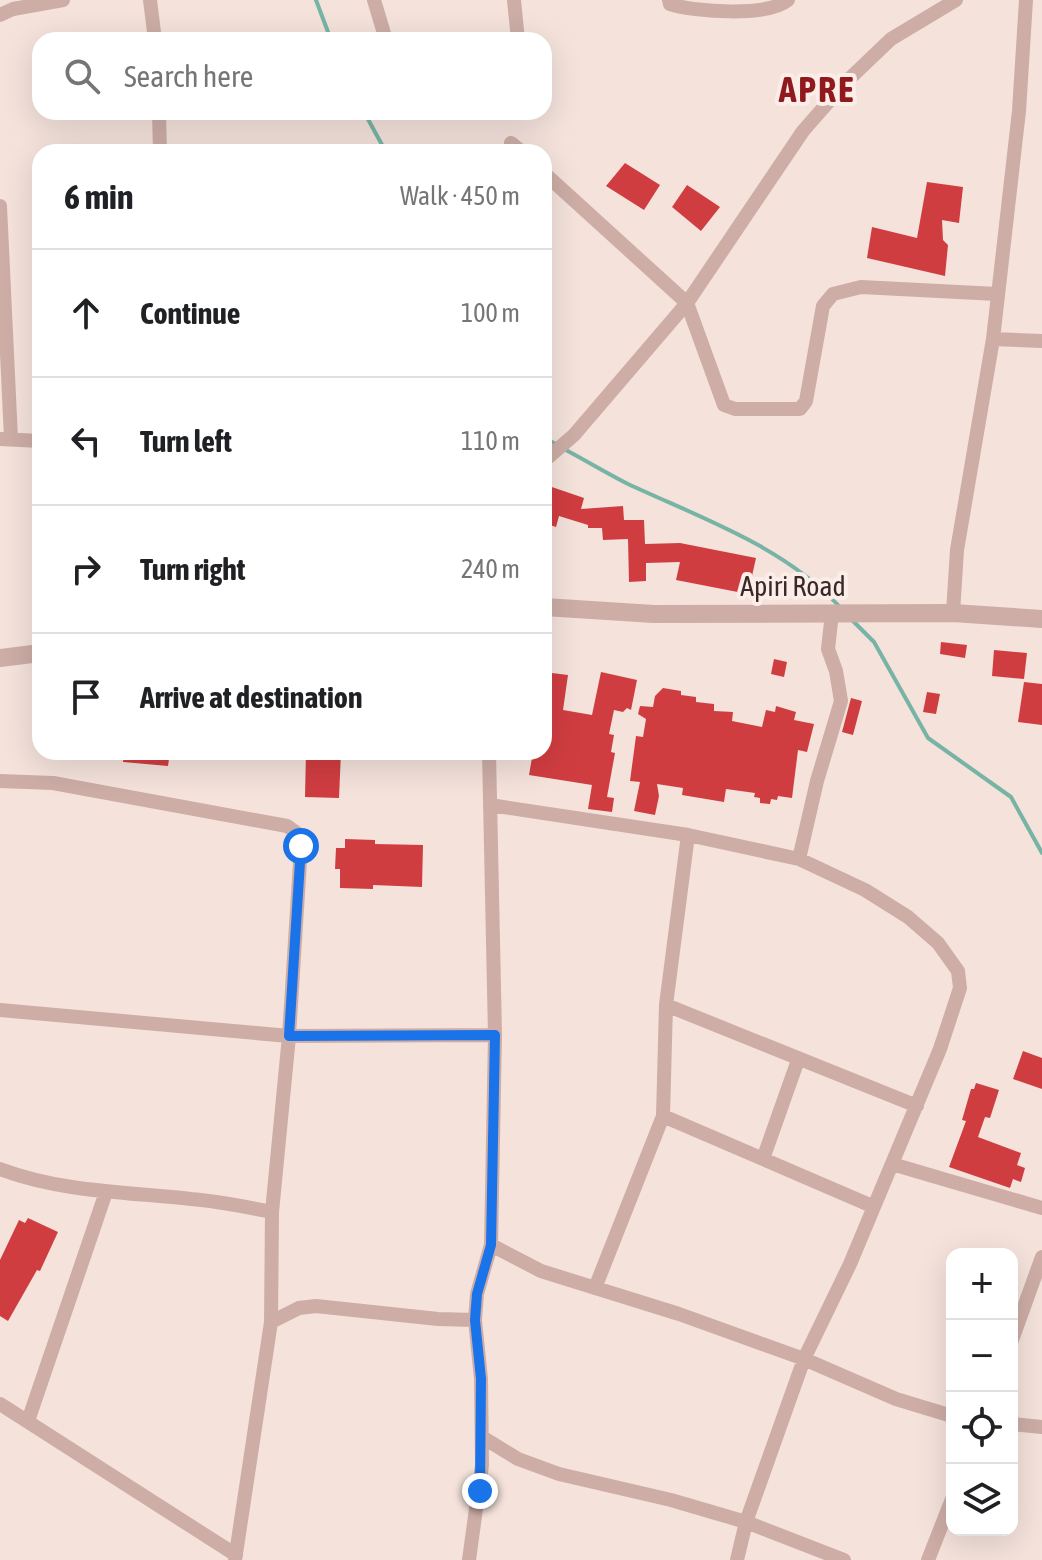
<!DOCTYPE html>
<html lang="en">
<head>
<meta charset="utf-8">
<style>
  body { margin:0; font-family:"Asap Condensed",sans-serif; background:#f2f2f2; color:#202124 }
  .controls { position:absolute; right:24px; bottom:24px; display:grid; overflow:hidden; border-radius:16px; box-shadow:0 8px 32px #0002 }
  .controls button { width:72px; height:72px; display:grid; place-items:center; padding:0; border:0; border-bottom:2px solid #e0e0e0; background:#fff; color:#202124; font:40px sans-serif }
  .stop { position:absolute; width:24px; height:24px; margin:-18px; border:6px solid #1a73e8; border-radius:50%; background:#fff }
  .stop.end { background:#1a73e8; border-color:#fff; box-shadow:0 2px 8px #0008 }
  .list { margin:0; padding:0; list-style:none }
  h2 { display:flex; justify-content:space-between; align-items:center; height:104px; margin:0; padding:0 32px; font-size:34px }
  h2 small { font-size:26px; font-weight:400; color:#757577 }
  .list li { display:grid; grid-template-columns:52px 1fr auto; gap:24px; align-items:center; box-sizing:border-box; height:128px; padding:0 32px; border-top:2px solid #e0e0e0 }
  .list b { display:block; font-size:30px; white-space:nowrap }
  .list em { font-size:26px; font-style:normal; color:#757577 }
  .icon { flex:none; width:44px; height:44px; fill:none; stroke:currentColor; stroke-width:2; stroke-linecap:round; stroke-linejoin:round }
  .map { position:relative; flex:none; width:1042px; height:1560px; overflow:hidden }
  .search { position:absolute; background:#fff; box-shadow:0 8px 32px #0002; left:32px; top:32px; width:520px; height:88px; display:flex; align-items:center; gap:20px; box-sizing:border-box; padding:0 28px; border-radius:24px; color:#757577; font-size:30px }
  .panel { position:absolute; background:#fff; box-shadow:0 8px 32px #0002; left:32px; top:144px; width:520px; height:616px; border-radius:24px }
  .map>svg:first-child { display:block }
</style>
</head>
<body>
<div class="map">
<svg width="1042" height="1560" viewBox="0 0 1042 1560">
  <rect width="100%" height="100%" fill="#f4e2db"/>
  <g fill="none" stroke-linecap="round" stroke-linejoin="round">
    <!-- stream -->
    <path stroke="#77b4a6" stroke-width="4" d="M316,0L331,40
      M364,112L386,152
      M544,438L556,444
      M564,449C585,460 606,473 628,484C701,518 783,546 839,606
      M853,621L874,642L928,738L1011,797L1042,853"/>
  </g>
  <!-- building -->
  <path fill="#d03d41" d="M625,163L660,185L644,210L606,186Z
    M927,182L963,187L959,223L942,220L943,240L948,245L945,276L867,258L872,227L917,238Z
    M687,185L720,207L701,231L672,207Z
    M546,485L584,498L581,509L623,506L624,520H644L645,544L680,543L756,558L748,594L676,580L680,562L646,563V581L629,582L628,539L603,540L602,528H588V525L559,516L556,527L544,523Z
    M941,642L967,645L965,658L940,654Z
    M994,650L1027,653L1024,679L992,676Z
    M774,659L787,662L784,677L771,674Z
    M544,672L568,675L563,710L592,715L601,672L637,680L631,710L627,708L623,712L614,710L609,734L614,735L611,752L615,753L607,797L614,798L612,812L588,809L592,785L529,775L533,752H544Z
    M1024,682L1042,684V725L1018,722Z
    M663,688L681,691V695L696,697V702L714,704V711L733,712L732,721L762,727L766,710L775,712L776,706L796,712L794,720L814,724L807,752L798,750L792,798L778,796L777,800L771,799L770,804L760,803V798L754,797L755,793L726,789L724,802L682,795L683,788L657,784L659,796L655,815L634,811L640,782L630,781L636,736L643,737L646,719L638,714L640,706L653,707L655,696Z
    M927,692L940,694L936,714L923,712Z
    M851,698L862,701L853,735L842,732Z
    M124,752H170L168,766L123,762Z
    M306,752H341L339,798L305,797Z
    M345,839L375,840V844L423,845L422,887L373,885V889L340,888V869H335L336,848H345Z
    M1023,1051L1042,1058V1089L1013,1079Z
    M976,1083L999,1090L990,1118L985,1117L978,1137L1021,1153L1017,1165L1025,1168L1021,1182L1013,1179L1010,1188L949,1167L966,1121L962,1120L971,1089H974Z
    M28,1218L58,1232L40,1271L37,1270L8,1321L0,1316V1260L19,1220L25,1223Z"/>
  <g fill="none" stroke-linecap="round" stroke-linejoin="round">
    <!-- minor -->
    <path stroke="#cdada6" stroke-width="14" d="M150,0L155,40
      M374,0L386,40
      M514,0L518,40
      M669,0L670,4C694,12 768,17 788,0
      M0,15L13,9L63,0
      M159,112L160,152
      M511,143L522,152
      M544,173L687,303L724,405L735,409H800L806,401L823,306L833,294L861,287L997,294
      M0,206L11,438
      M993,339L1042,341
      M0,439L40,441
      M544,461L574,435L687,303L803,131L846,82L891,39L956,0
      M953,613L957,550L993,339L1019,111L1026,0
      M0,781L53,783L287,826L298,834L301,846L289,1036L272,1212L271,1322
      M490,805L688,835L799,859L865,890L908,917L938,943L958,971L960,988L940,1049L850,1264L804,1359L746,1522L737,1560
      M799,859L817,781L841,701L836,671L828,649L832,613
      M666,1005L917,1106
      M0,1010L289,1036L495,1035
      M663,1116L872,1206
      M763,1159L798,1060
      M892,1164L1042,1208
      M0,1169C61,1192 127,1192 191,1199C218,1201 245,1207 272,1212
      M491,1245L541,1271L679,1314L804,1359L896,1399L952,1416
      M595,1288L663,1116L666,1005L688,835
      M1012,1340L1042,1257
      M0,1404L236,1555
      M28,1421L106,1192
      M1012,1424L1042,1427
      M482,1437L518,1459L559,1474L671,1500L746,1522L844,1560
      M235,1560L271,1322L299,1308L316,1306L438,1319L475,1320
      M469,1560L482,1465L481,1379L475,1320L477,1294L491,1245L495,1035L489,752
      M928,1560L952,1499"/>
    <!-- tertiary -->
    <path stroke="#cdada6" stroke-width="18" d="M544,607L654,614L953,613L1042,619
      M0,658L40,653"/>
  </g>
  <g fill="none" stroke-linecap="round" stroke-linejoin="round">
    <!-- route -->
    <path stroke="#1a73e8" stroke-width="10" d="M301,846L289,1036L495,1035L491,1245L477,1294L475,1320L481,1379L480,1491"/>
  </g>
  <g text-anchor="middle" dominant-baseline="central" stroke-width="8" stroke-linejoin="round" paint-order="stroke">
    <!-- street labels -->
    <g font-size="28" fill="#392827" stroke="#fbede8">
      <text x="793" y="586">Apiri Road</text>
    </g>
    <!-- district labels -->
    <g font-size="36" font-weight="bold" letter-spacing="2" fill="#8f191d" stroke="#fbede8">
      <text x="817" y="89">APRE</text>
    </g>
  </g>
</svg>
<div class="controls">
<button>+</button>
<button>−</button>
<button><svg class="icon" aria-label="locate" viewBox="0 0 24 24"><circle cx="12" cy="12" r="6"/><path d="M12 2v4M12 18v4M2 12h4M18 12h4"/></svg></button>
<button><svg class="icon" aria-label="layers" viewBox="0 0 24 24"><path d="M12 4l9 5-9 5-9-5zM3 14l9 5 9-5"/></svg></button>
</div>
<div class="stop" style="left:301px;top:846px"></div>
<div class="stop end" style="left:480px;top:1491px"></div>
<div class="search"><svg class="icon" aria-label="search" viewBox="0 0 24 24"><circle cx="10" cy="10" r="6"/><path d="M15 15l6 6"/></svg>Search here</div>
<section class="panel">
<h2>6 min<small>Walk · 450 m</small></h2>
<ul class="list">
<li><svg class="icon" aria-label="ahead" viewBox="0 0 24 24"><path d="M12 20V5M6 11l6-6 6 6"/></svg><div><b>Continue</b></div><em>100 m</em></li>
<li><svg class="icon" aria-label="left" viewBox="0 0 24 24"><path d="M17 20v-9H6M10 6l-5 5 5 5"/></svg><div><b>Turn left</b></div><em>110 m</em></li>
<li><svg class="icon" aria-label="right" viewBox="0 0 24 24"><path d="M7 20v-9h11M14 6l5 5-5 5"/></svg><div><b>Turn right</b></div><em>240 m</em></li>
<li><svg class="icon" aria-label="arrive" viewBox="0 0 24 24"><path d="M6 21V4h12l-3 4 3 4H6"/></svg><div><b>Arrive at destination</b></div></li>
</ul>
</section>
</div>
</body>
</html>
